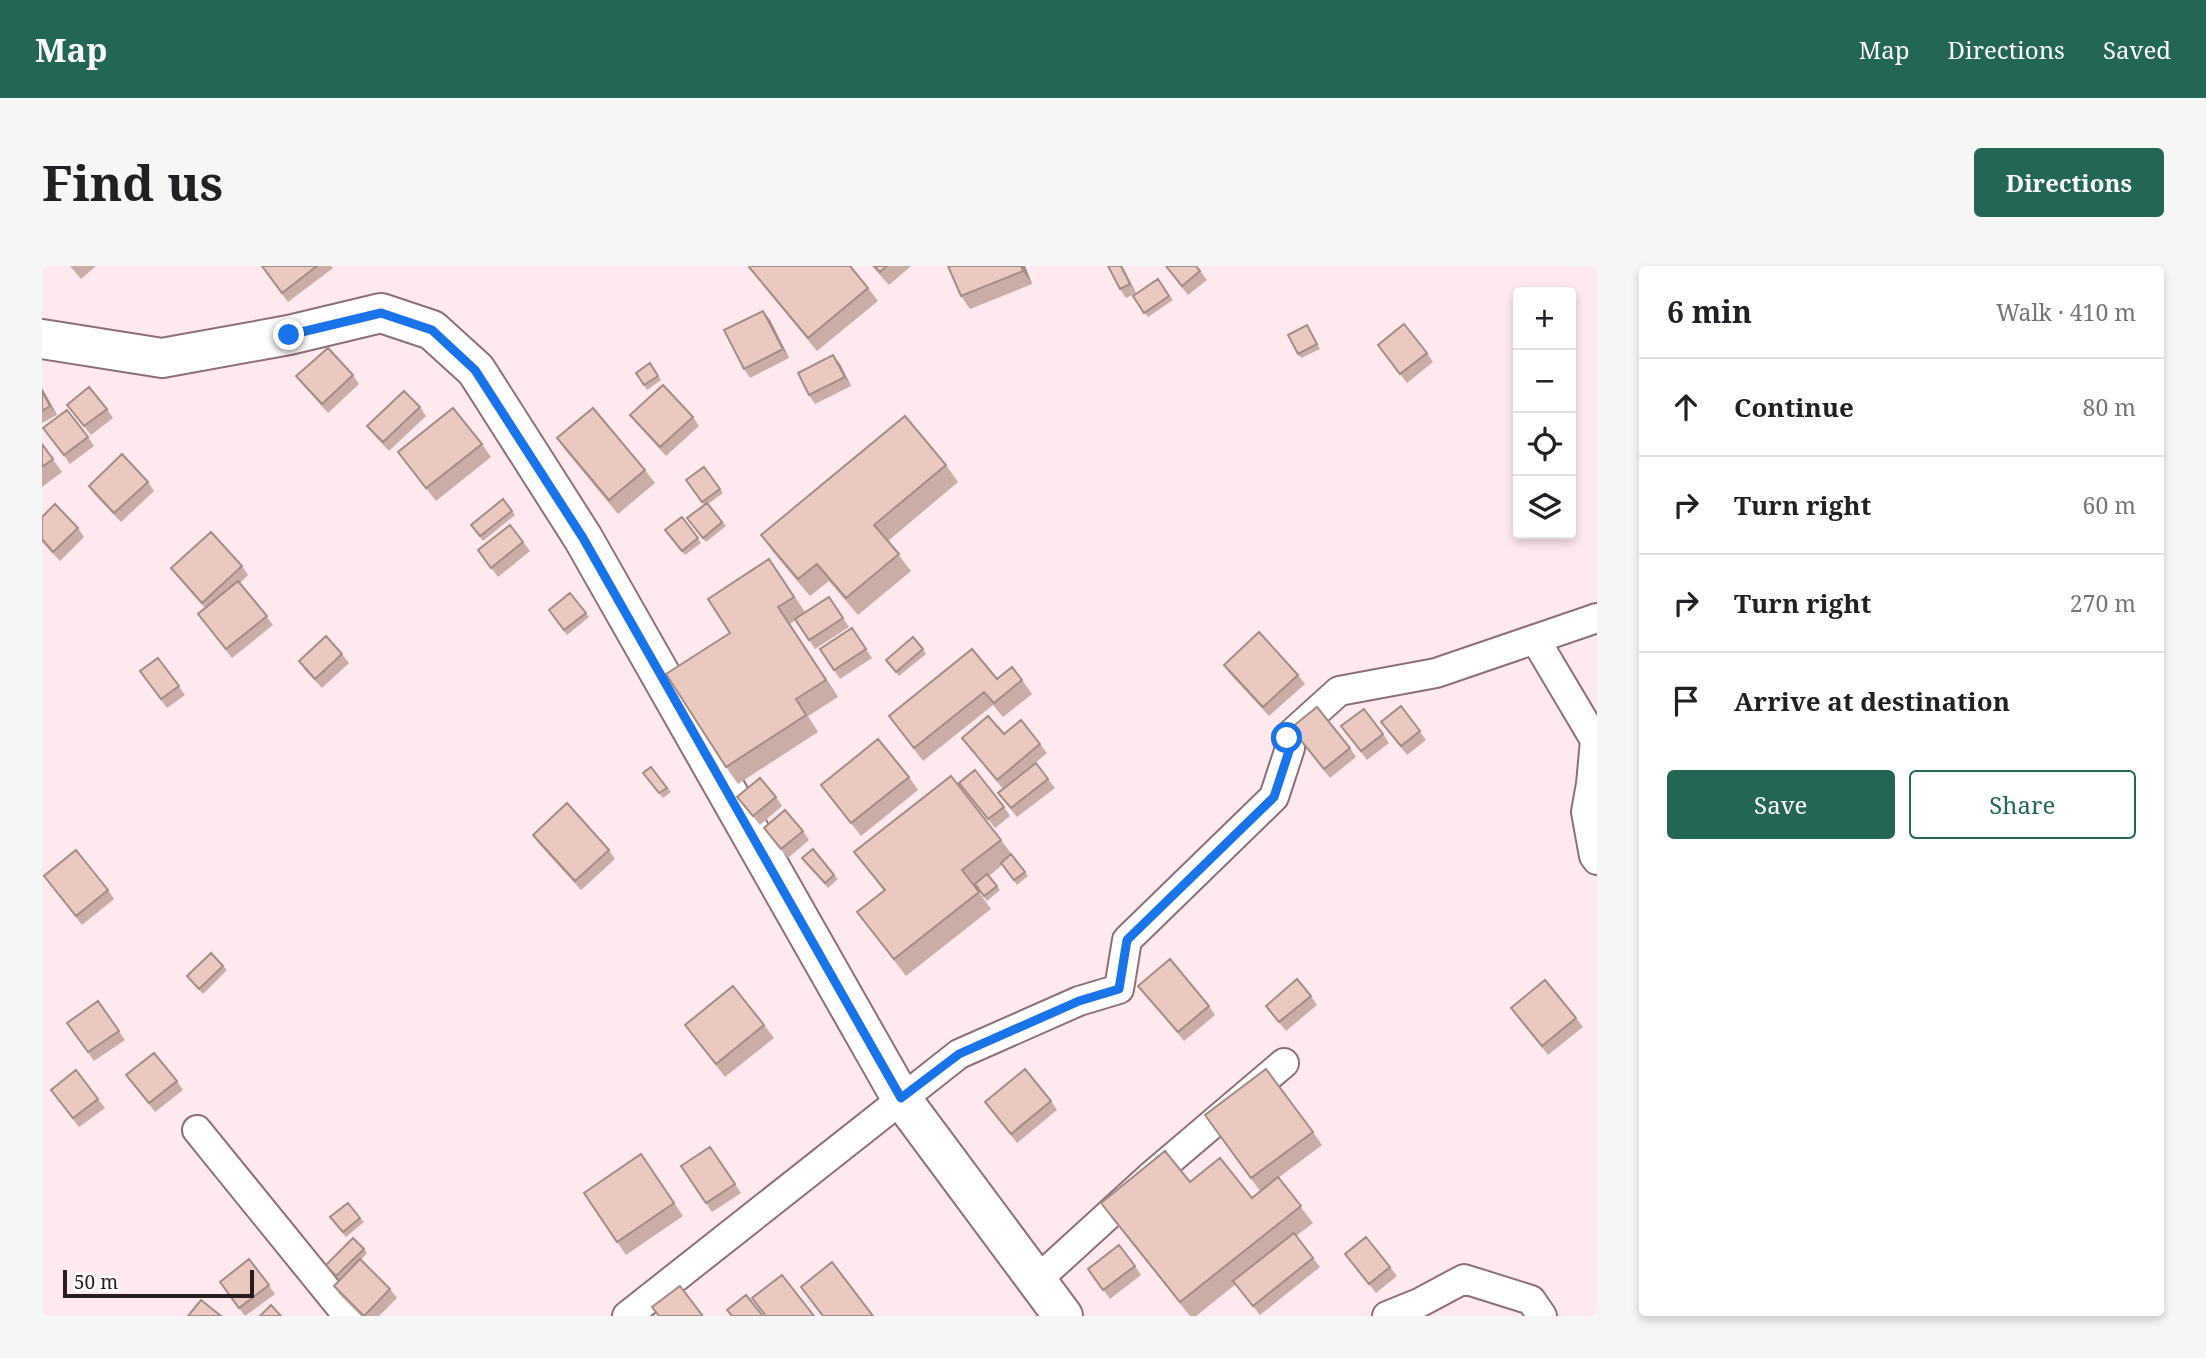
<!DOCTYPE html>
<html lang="en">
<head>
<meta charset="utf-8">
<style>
  body { margin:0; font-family:"Noto Serif",serif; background:#f6f6f6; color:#202124 }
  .controls { position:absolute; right:21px; top:21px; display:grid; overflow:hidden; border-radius:7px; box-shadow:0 4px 10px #0003 }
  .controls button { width:63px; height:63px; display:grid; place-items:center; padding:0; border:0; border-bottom:2px solid #e0e0e0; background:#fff; color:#202124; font:35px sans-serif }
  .scale { position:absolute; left:21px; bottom:18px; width:191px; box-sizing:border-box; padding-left:7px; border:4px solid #291d20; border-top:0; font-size:19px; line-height:24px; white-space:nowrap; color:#291d20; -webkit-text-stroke:5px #fff; paint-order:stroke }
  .stop { position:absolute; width:21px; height:21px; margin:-16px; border:5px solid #1a73e8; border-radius:50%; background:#fff }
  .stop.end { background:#1a73e8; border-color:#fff; box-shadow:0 2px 7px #0008 }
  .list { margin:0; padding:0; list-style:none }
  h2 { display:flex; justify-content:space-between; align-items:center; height:91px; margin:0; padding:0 28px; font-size:30px }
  h2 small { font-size:23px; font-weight:400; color:#757577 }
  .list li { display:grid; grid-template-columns:46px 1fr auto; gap:21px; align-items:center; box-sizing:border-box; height:98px; padding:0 28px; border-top:2px solid #e0e0e0 }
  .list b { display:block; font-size:26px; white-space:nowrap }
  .list em { font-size:23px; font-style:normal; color:#757577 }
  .actions { display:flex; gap:14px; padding:21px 28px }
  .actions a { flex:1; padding:16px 0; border:2px solid #246656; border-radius:7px; text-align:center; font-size:24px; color:#246656 }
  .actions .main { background:#246656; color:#fff }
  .icon { flex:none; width:38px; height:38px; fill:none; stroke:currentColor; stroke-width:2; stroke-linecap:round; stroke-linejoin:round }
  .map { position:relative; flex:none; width:1555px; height:1050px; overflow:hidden; border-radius:7px }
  header { display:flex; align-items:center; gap:42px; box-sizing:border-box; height:98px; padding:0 35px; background:#246656; color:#fff }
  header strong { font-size:33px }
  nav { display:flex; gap:38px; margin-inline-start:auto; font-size:24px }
  .intro { display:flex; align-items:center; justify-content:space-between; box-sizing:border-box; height:168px; padding:0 42px }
  h1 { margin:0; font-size:49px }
  .button { padding:18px 32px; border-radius:7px; background:#246656; color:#fff; font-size:24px; font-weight:700 }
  main { display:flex; gap:42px; padding:0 42px }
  aside { flex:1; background:#fff; border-radius:7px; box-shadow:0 4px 10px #0003 }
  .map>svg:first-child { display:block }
</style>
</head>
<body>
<header>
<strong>Map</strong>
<nav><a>Map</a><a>Directions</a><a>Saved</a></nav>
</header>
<div class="intro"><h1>Find us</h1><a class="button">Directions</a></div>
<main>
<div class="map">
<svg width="1555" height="1050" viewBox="0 0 1555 1050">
  <rect width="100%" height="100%" fill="#fee9ee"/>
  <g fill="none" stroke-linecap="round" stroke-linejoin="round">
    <!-- street casing -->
    <g stroke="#8d6f78" stroke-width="32">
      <path id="street" d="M1493,373L1553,474L1549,518L1544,546L1552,590L1555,594
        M155,864L306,1050
        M995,1014L1108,911L1242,797
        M585,1050L917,788L1037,735L1077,723L1085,674L1232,531L1248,482L1245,472L1297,425L1394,407L1555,352
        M1345,1050L1377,1037L1422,1013L1489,1034L1500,1050"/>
    </g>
    <!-- secondary casing -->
    <g stroke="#8d6f78" stroke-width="42">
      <path id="secondary" d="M0,73L120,92L247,69L339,47L390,64L434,104L541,272L859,832L1021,1050"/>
    </g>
    <!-- street -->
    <use href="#street" stroke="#fff" stroke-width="28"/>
    <!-- secondary -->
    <use href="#secondary" stroke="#fff" stroke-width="38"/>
  </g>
  <!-- wall -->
  <path fill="#c9ada6" d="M28,0H54L39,13Z
    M219,0H289L291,2L246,36Z
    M830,0H869L847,19Z
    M906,0H983L990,18L928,43L919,30Z
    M1080,0L1094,27L1084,32L1078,23Z
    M1123,0H1154L1165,14L1146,29Z
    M707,1L826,22L836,35L775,85L717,14Z
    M1116,13L1131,34L1106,51L1091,30Z
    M721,45L728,54L747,92L708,112L702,103Z
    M1268,64L1278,83L1259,92L1256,88Z
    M1336,79L1385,87L1391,96L1365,117Z
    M608,97L619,114L605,124L594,107Z
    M798,98L809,120L773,138L767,129Z
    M311,109L317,118L286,147L261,119L254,110Z
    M0,122L15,149L0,157Z
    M25,139L65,143L71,152L49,169Z
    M378,141L384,150L347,185L332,169L325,160Z
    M588,149L651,151L657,160L624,190L595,158Z
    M1,162L46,171L52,180L28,198Z
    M515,172L603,204L613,217L576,248L524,185Z
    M0,178L20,206L0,221Z
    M440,178L449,191L394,235L356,186Z
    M904,199L916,216L846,275L869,305L816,349L787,315L768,330L731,286L719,269Z
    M662,201L681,227L666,238L684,260L664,276L645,252L662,239L644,214Z
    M106,216L112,225L79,256L53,229L47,220Z
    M461,233L473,249L441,275L429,259Z
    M0,251L36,262L42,271L18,295L0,276Z
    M640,251L659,277L643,289L623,264Z
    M481,276L488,285L456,311L436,284Z
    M200,300L206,309L198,317L231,359L190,392L156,348L163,342L136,311L129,302Z
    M739,310L763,346L787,331L807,361L773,383L754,354L748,358L796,431L766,450L776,466L696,518L684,501L688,367Z
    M528,327L547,351L525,369L507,344Z
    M810,362L830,392L798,413L778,383Z
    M881,383L884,388L857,410L844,394Z
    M300,388L307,397L280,422L263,404L257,395Z
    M116,392L143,429L125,442L98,405Z
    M1182,399L1256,409L1263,418L1227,450L1188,408Z
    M955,413L980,414L990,428L961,451L951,439L881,495L847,450Z
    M1359,440L1384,474L1365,489L1339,456Z
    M1299,460L1341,468L1347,477L1325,494Z
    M1249,462L1308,482L1314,491L1288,512Z
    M962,468L998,478L1005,487L973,514L994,497L1013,522L975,551L956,527L961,523L920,472Z
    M609,501L629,526L621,532L601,507Z
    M867,511L876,524L819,570L779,519Z
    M917,517L962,541L968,550L953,562Z
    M695,531H734L740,540L718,559Z
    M722,562L761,565L767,574L746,592Z
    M491,569L567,584L573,593L539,624L497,578Z
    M959,574L986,610L975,619L960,599L947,610L958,624L945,635L934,620L933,621L949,643L864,710L815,646L842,625L812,586Z
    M764,596L792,609L796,613L786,622Z
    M2,610L66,624L72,633L40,659Z
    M181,700L185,704L161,728L145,710Z
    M1096,720L1167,740L1173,749L1142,775Z
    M1269,730L1275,739L1244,765L1224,740Z
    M56,735L83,774L52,795L25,757Z
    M1469,742L1534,752L1541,761L1506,789Z
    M643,759H722L732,772L683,811Z
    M84,809L135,815L141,824L113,846Z
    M15,833H56L63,842L37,861Z
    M1009,835L1015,844L975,877L943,836Z
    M1172,862L1271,866L1280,879L1236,912L1271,957L1254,970L1278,1001L1218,1049L1194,1018L1154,1050H1148L1071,954L1059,937L1148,916L1210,932L1218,925Z
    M668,881L699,927L670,946L664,937Z
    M599,888L641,950L584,989L542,927Z
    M318,952L322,956L304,971L291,956Z
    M322,983L325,987L319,994L348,1023L355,1032L337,1050H319L298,1029L292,1020L297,1014L284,999Z
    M1303,988L1348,1001L1355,1010L1334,1027Z
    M207,993L233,1028L203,1050L178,1016Z
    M1093,1000L1099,1009L1068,1033L1046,1003Z"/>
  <!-- shaded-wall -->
  <path fill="#a48d87" d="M979,0H983L990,18L981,5Z
    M1079,0H1080L1094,27L1088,18Z
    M721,45L728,54L747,92L741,83Z
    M791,89L798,98L809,120L803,111Z
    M0,122L15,149L8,140L0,125Z
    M736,341L748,358L796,431L784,414Z"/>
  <!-- building -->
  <path fill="#eac9c1" stroke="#a48d87" stroke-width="2" d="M220,0H275L240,27Z
    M708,0H808L826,22L766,72L707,1Z
    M832,0H845L838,6Z
    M906,0H979L981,5L919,30Z
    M1066,0H1079L1088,18L1078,23Z
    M1124,0H1154L1158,5L1140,20Z
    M1116,13L1127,30L1102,47L1091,30Z
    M721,45L741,83L702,103L682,64Z
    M1362,58L1385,87L1358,108L1336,79Z
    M1265,59L1275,78L1256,88L1246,69Z
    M286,82L311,109L280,138L254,110Z
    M791,89L803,111L767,129L756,107Z
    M608,97L616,110L602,119L594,107Z
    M621,119L651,151L618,181L588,149Z
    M47,121L65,143L42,160L25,139Z
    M0,125L8,140L0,145Z
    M362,125L378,141L341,176L325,160Z
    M411,142L440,178L384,222L356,186Z
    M551,142L603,204L567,234L515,172Z
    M25,144L46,171L22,189L1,162Z
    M863,150L904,199L832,259L857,288L804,332L775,298L756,313L719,269Z
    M0,178L11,193L0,201Z
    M80,188L106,216L72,247L47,220Z
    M662,201L678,223L660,236L644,214Z
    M461,233L470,245L438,270L429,259Z
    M665,237L680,256L661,272L645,252Z
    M13,238L36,262L11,286L0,273V251Z
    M640,251L656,272L640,285L623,264Z
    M468,259L481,276L449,302L436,284Z
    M169,266L200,300L160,337L129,302Z
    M727,293L752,331L736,341L784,414L754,433L764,449L684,501L624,408L688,367L666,333Z
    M196,315L225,350L184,383L156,348Z
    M528,327L544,347L522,364L507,344Z
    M787,331L801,352L767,374L753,353Z
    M810,362L824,383L792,404L778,383Z
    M1217,366L1256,409L1221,441L1182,399Z
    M284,370L300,388L273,413L257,395Z
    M871,371L881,383L854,406L844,394Z
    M930,383L955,413L970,401L980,414L952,437L942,426L872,482L847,450Z
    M116,392L137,420L119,433L98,405Z
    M1359,440L1378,465L1359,480L1339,456Z
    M1275,441L1308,482L1282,503L1249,462Z
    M1322,443L1341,468L1319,485L1299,460Z
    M946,450L962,468L979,454L998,478L955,514L920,472Z
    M836,473L867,511L809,557L779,519Z
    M994,497L1006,513L969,542L956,527Z
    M609,501L625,522L617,527L601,507Z
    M933,504L962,541L946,553L917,517Z
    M909,510L959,574L920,604L937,626L852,693L815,646L843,624L812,586Z
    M718,512L734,531L711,550L695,531Z
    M525,537L567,584L533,615L491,569Z
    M743,544L761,565L739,583L722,562Z
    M771,583L792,609L783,617L760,592Z
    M34,584L66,624L34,650L2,610Z
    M969,588L983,606L972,614L959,597Z
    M945,608L955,620L942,630L933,618Z
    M169,687L181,700L157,723L145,710Z
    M1128,693L1167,740L1136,766L1096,720Z
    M1255,713L1269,730L1237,756L1224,740Z
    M1503,714L1534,752L1500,780L1469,742Z
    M691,720L722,759L674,798L643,759Z
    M56,735L77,765L46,786L25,757Z
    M112,787L135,815L107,837L84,809Z
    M983,803L1009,835L969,868L943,836Z
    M1224,803L1271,866L1209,912L1163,849Z
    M34,804L56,833L31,852L9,824Z
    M668,881L693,918L664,937L639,900Z
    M1123,885L1148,916L1178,892L1210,932L1236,911L1259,940L1138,1036L1059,937Z
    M599,888L632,937L575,976L542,927Z
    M306,937L318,952L301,966L288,951Z
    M1252,967L1271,992L1211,1040L1191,1015Z
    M1324,971L1348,1001L1327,1018L1303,988Z
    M311,972L322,983L294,1010L284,999Z
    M1077,979L1093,1000L1061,1024L1046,1003Z
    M207,993L227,1019L197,1042L178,1016Z
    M318,993L348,1023L322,1050L292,1020Z
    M790,996L831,1050H781L759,1021Z
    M740,1009L772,1050H724L710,1032Z
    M638,1020L660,1049L658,1050H617L610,1041Z
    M704,1029L721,1050H690L685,1044Z
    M159,1034L179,1050H146Z
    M229,1039L239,1050H218Z"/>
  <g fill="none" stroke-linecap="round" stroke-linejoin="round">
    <!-- route -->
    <path stroke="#1a73e8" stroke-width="9" d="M247,69L339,47L390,64L433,104L541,272L859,832L917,788L1037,735L1077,723L1085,674L1232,531L1248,482L1245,472"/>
  </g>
</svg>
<div class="controls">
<button>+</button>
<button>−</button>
<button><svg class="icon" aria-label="locate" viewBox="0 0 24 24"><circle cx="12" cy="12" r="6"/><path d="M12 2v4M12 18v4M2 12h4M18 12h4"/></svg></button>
<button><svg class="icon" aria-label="layers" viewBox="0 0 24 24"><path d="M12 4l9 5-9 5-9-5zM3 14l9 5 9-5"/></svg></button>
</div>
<div class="scale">50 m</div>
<div class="stop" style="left:1245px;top:472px"></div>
<div class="stop end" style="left:247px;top:69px"></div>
</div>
<aside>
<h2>6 min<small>Walk · 410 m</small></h2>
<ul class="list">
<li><svg class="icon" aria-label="ahead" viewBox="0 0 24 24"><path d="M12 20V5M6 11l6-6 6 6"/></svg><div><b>Continue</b></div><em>80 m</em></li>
<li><svg class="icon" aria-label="right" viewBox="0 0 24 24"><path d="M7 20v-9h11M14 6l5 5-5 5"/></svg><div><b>Turn right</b></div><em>60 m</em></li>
<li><svg class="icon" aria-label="right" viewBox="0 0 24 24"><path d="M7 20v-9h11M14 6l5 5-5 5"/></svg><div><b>Turn right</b></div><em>270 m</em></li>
<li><svg class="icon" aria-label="arrive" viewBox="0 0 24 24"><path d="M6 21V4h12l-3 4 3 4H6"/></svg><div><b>Arrive at destination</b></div></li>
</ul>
<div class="actions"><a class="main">Save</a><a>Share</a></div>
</aside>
</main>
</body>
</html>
